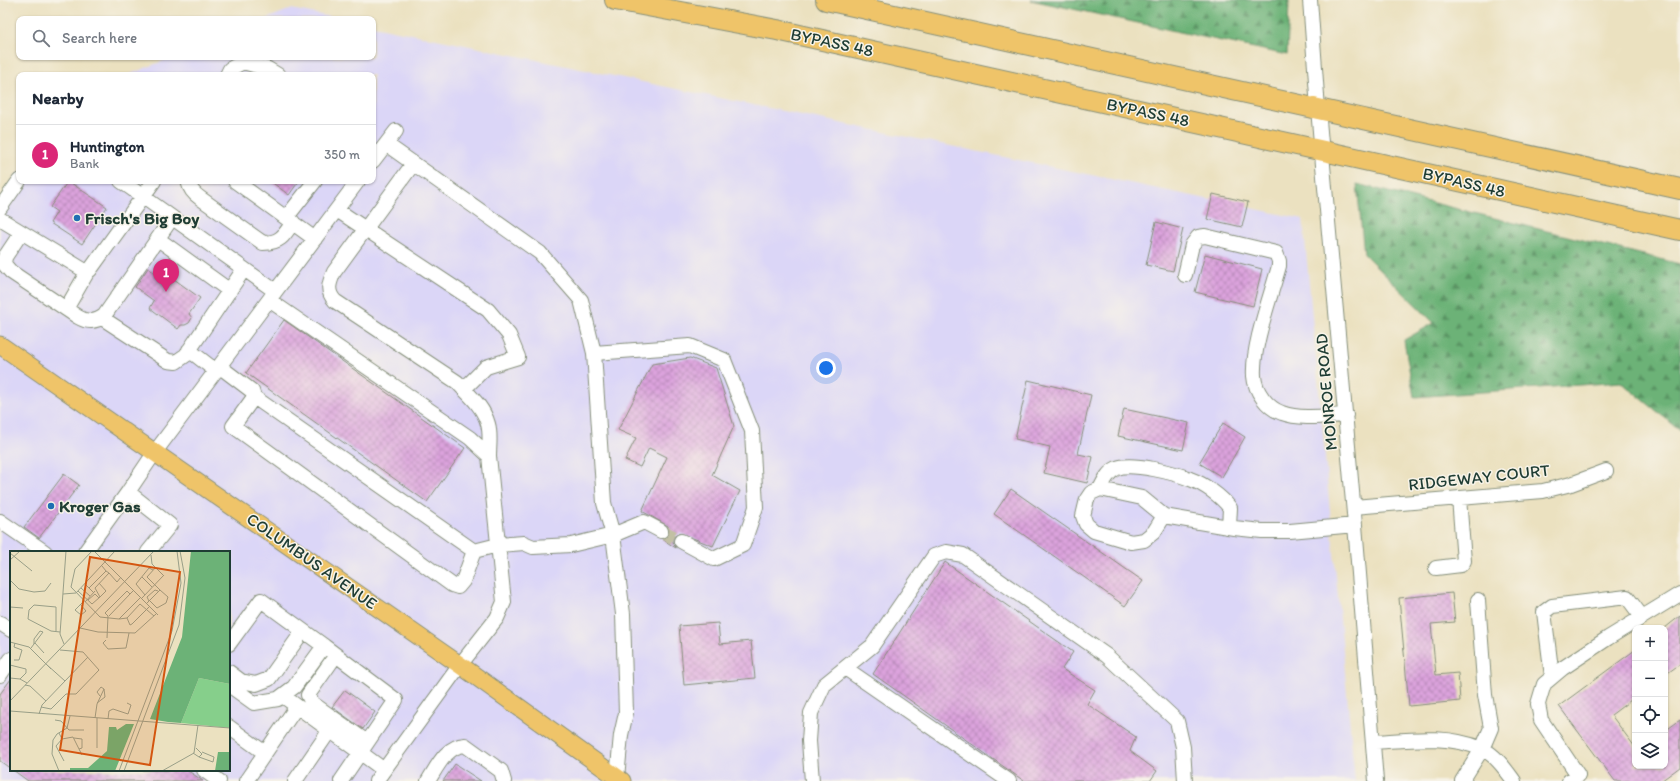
<!DOCTYPE html>
<html lang="en">
<head>
<meta charset="utf-8">
<style>
  body { margin:0; font-family:Itim,sans-serif; background:#f2f2f3; color:#1f2937 }
  .controls { position:absolute; right:12px; bottom:12px; display:grid; overflow:hidden; border-radius:8px; box-shadow:0 1px 3px #0004 }
  .controls button { width:36px; height:36px; display:grid; place-items:center; padding:0; border:0; border-bottom:1px solid #e0e1e3; background:#fff; color:#1f2937; font:20px sans-serif }
  .you { position:absolute; left:826px; top:368px; width:14px; height:14px; margin:-10px; border:3px solid #fff; border-radius:50%; background:#1a73e8; box-shadow:0 0 0 6px #1a73e833 }
  .badge { display:grid; place-items:center; width:26px; height:26px; border-radius:50%; background:#db2777; color:#fff; font-size:13px; font-weight:700 }
  .pin { position:absolute; translate:-50% -33px; filter:drop-shadow(0 1px 2px #0008) }
  .pin::after { content:''; position:absolute; top:21px; width:14px; height:12px; background:inherit; clip-path:polygon(0 0,100% 0,50% 100%) }
  .list { margin:0; padding:0; list-style:none }
  h2 { display:flex; justify-content:space-between; align-items:center; height:52px; margin:0; padding:0 16px; font-size:17px }
  h2 small { font-size:13px; font-weight:400; color:#747a83 }
  .list li { display:grid; grid-template-columns:26px 1fr auto; gap:12px; align-items:center; box-sizing:border-box; height:60px; padding:0 16px; border-top:1px solid #e0e1e3 }
  .list b { display:block; font-size:15px; white-space:nowrap }
  .list p { margin:0; font-size:13px; white-space:nowrap; color:#747a83 }
  .list em { font-size:13px; font-style:normal; color:#747a83 }
  .icon { flex:none; width:22px; height:22px; fill:none; stroke:currentColor; stroke-width:2; stroke-linecap:round; stroke-linejoin:round }
  .map { position:relative; flex:none; width:1680px; height:781px; overflow:hidden }
  .search { position:absolute; background:#fff; box-shadow:0 1px 3px #0004; left:16px; top:16px; width:360px; height:44px; display:flex; align-items:center; gap:10px; box-sizing:border-box; padding:0 14px; border-radius:8px; color:#747a83; font-size:15px }
  .panel { position:absolute; background:#fff; box-shadow:0 1px 3px #0004; left:16px; top:72px; width:360px; height:112px; border-radius:8px }
  .map>svg:first-child { display:block }
</style>
</head>
<body>
<div class="map">
<svg width="1680" height="781" viewBox="0 0 1680 781">
  <defs>
    <pattern id="forest-firs" width="22" height="20" patternUnits="userSpaceOnUse"><rect width="22" height="20" fill="#6cb277"/><path d="M5 1l3.5 6h-7zM16 11l3.5 6h-7z" fill="#589262"/></pattern>
    <pattern id="building-cross-hatch" width="8" height="8" patternUnits="userSpaceOnUse"><rect width="8" height="8" fill="#dca3dd"/><path d="M0 0l8 8M0 8l8-8" fill="none" stroke="#b286b4"/></pattern>
  </defs>
  <rect width="100%" height="100%" fill="#f7f3e8"/>
  <filter id="ink" filterUnits="userSpaceOnUse"><feTurbulence type="fractalNoise" baseFrequency=".025" numOctaves="2"/><feDisplacementMap in="SourceGraphic" scale="8" xChannelSelector="R" yChannelSelector="G"/><feConvolveMatrix kernelMatrix="1 2 1 2 8 2 1 2 1" color-interpolation-filters="sRGB"/></filter>
  <filter id="wash" filterUnits="userSpaceOnUse"><feTurbulence type="fractalNoise" baseFrequency=".012" numOctaves="4" result="noise"/><feDisplacementMap in="SourceGraphic" scale="16" xChannelSelector="R" yChannelSelector="G"/><feGaussianBlur stdDeviation="0.9" result="paint"/><feColorMatrix in="noise" values="0 0 0 0 0 0 0 0 0 0 0 0 0 0 0 0 0 1.4 0 .05"/><feComposite in="paint" operator="in"/></filter>
  <g filter="url(#wash)">
    <rect width="100%" height="100%" fill="#ebe1c0"/>
    <!-- built -->
    <path fill="#dbd6f7" fill-rule="evenodd" d="M291,9L341,19H266Z
      M373,26L1303,219L1355,781H0V201L19,171V181H373V75H128L173,57H373ZM11,552H229V770H11Z"/>
    <!-- forest -->
    <path fill="url(#forest-firs)" stroke="#467856" d="M1031,0H1289L1287,55Z
      M1357,184L1680,264V430L1621,382L1414,397L1404,340L1434,323L1364,254Z"/>
    <g id="blocks">
      <!-- building -->
      <path fill="url(#building-cross-hatch)" d="M68,181L107,207L82,244L50,223L57,212L50,207Z
        M270,181H299L289,195Z
        M1213,194L1248,202L1242,227L1207,219Z
        M1156,222L1183,229L1173,271L1146,265Z
        M1205,254L1262,269L1253,306L1195,292Z
        M148,268L170,284L174,279L200,298L189,314L192,318L189,323L185,325H181L178,329L150,308L154,301L135,287Z
        M284,320L465,448L427,502L246,373Z
        M690,358L716,368L734,426L712,475L740,491L713,546L680,533L673,537V542L676,548L662,539L669,535L668,526L642,511L667,457L649,448L640,467L625,460L636,438L618,430L652,364Z
        M1028,380L1091,395L1078,454L1093,457L1087,483L1044,473L1050,447L1015,439Z
        M1124,409L1189,423L1183,450L1118,436Z
        M1223,423L1245,437L1222,477L1199,463Z
        M64,474L79,485L39,538L24,527Z
        M1011,489L1143,581L1125,606L994,514Z
        M945,562L1073,652L1062,669L1095,690L1087,704L1136,737L1130,751L1157,771L1150,781H1024L873,674Z
        M1452,593L1455,622L1431,624L1436,675L1458,673L1460,701L1409,706L1399,598Z
        M1680,616V664L1665,675V628Z
        M718,623L720,644L751,641L755,678L684,685L679,626Z
        M1635,650V697L1611,715L1635,747V766H1665V731L1680,720V767L1661,781H1615L1559,706Z
        M11,679V769L0,761V694Z
        M345,690L375,712L363,729L332,707Z
        M455,764L481,781H443Z
        M13,770H187L203,781H28Z"/>
    </g>
  </g>
  <g filter="url(#ink)">
    <use href="#blocks" fill-opacity="0" stroke="#858f7a" stroke-width="1"/>
    <g fill="none" stroke-linecap="round" stroke-linejoin="round">
      <!-- minor-tunnel -->
      <path stroke="#c2c0a4" stroke-width="14" stroke-dasharray="14 7" stroke-linecap="butt" d="M661,531L681,541"/>
      <!-- minor casing -->
      <g stroke="#858f7a" stroke-width="16">
        <path id="minor" d="M1310,0L1318,109L1355,525L1376,781
          M227,75L230,69L243,62L268,69L278,75
          M386,144L540,253L581,300L594,353L604,503L613,535L623,614L626,713L621,735L617,778
          M373,161L396,131
          M413,164L334,272C329,283 326,291 335,301L457,382C469,395 483,406 488,424C491,434 489,446 489,456
          M121,181L275,291
          M188,181C190,189 193,193 200,198L263,243C280,243 284,236 293,222
          M235,181L315,239
          M0,208L19,181
          M337,210L488,310L509,335L518,357L486,367L464,389
          M286,218L315,181
          M0,219L87,272L90,270L154,181
          M21,233L5,257L4,264L11,272L78,317C88,323 95,322 104,316L172,218
          M158,239L230,291
          M1185,275L1192,245L1198,237L1205,236L1276,253L1279,261V266C1271,296 1252,346 1254,376C1255,391 1267,408 1282,413C1301,420 1326,416 1346,415
          M269,300L470,438L489,456L504,602L497,618L460,665L376,781
          M66,309L88,271
          M102,318L168,361L176,362L186,355L244,269
          M189,350L216,371
          M594,353L690,346L724,360L752,431L756,507L743,545L714,559L681,541
          M219,366L252,391L254,397L233,426L452,585L458,587L463,581L474,551L498,545L524,543L533,547L571,545L613,535L644,522L661,531
          M254,397L474,551
          M1100,489C1104,481 1108,472 1117,468C1132,462 1175,473 1190,479C1204,484 1221,496 1230,508L1229,527
          M128,492L170,525L148,552
          M1354,507L1543,491L1571,484L1606,471
          M1164,516L1154,532L1144,540L1131,542L1094,531L1086,524L1083,516L1087,499L1091,493L1100,489L1142,498L1164,516L1234,528L1262,531H1290L1355,525
          M0,521L45,552
          M85,552L128,492L155,452L358,181
          M1436,568L1461,565L1464,561L1459,498
          M0,623L11,630
          M229,644L261,600L324,646L294,687L278,699L254,703L229,685
          M324,646L396,700L341,781
          M336,655L308,695L312,703L367,742
          M845,668L1009,781
          M229,672L241,681L256,684L269,679L303,631
          M0,675L11,659
          M1552,677L1544,612L1552,606L1627,597L1642,617
          M283,696L384,770
          M229,727L265,753
          M1373,742C1409,740 1447,734 1482,749C1495,754 1506,770 1514,781
          M204,770L219,781
          M246,781L297,706
          M295,781L330,730
          M428,781C437,767 446,746 465,745L501,771L504,781
          M812,781L809,741L811,713L824,685L872,646L934,556L946,552L963,555L1107,656L1177,721L1183,747L1185,781
          M1462,781L1482,749L1491,728L1485,695L1478,600
          M1569,781L1578,775L1541,720L1538,704L1544,684L1563,668L1608,638L1680,594"/>
      </g>
      <!-- major casing -->
      <g stroke="#858f7a" stroke-width="19">
        <path id="major" d="M0,345L460,665L622,781"/>
      </g>
      <!-- highway casing -->
      <g stroke="#858f7a" stroke-width="22">
        <path id="highway" d="M615,0L777,30L1680,230
          M826,0L1680,189"/>
      </g>
      <!-- minor -->
      <use href="#minor" stroke="#fff" stroke-width="14"/>
      <!-- major -->
      <use href="#major" stroke="#efc469" stroke-width="17"/>
      <!-- highway -->
      <use href="#highway" stroke="#efc469" stroke-width="20"/>
    </g>
  </g>
  <!-- markers -->
  <g fill="#1f6fb2" stroke="#f7f3e8" stroke-width="1.5">
    <circle cx="77" cy="218" r="4"/>
    <circle cx="51" cy="506" r="4"/>
  </g>
  <g text-anchor="middle" dominant-baseline="central" stroke-width="3" stroke-linejoin="round" paint-order="stroke">
    <!-- street labels -->
    <g font-size="17" fill="#1f3d34" stroke="#f7f3e8">
      <text transform="translate(832 42) rotate(12)">BYPASS 48</text>
      <text transform="translate(1148 112) rotate(12)">BYPASS 48</text>
      <text transform="translate(1464 182) rotate(13)">BYPASS 48</text>
      <text transform="translate(1326 392) rotate(-95)">MONROE ROAD</text>
      <text transform="translate(1479 477) rotate(-6)">RIDGEWAY COURT</text>
      <text transform="translate(312 561) rotate(35)">COLUMBUS AVENUE</text>
    </g>
    <!-- poi labels -->
    <g font-size="17" font-weight="bold" fill="#1f3d34" stroke="#f7f3e8" text-anchor="start">
      <text x="85" y="218">Frisch's Big Boy</text>
      <text x="59" y="506">Kroger Gas</text>
    </g>
  </g>
  <!-- overview -->
  <g transform="translate(10 551)">
    <rect width="220" height="220" fill="#ebe1c0"/>
    <path d="M189,127L220,133V177L171,172Z" fill="#86cf8b"/>
    <path d="M181,0H220V133L189,127L171,172L158,171L140,168L172,86ZM116,173H124L105,220H60V217H78L97,200L99,176H106L107,179ZM208,201H220V220H205Z" fill="#6cb277"/>
    <path fill="none" stroke="#999f88" stroke-width="1" d="M82,0L65,18L61,36L90,66L109,68L131,46M84,0L148,64M0,2L22,20M141,4L142,13L154,25M0,9L10,0M99,22L107,31L111,26M132,26L142,36M0,29L9,38L24,41L35,40L41,32M89,32L96,40L90,46L85,37L99,22L96,20M75,33L84,42M71,37L80,45M79,37L96,20L92,15M68,40L82,53L90,46M53,43L66,42L105,0M135,44L126,33L139,17L143,19M132,47L154,24M78,49L85,43L89,47M139,50L137,46L145,39L148,40M140,50L147,57L156,52L158,46L150,39M75,51L85,40M137,52L150,39L137,26L146,16M70,53L76,60L71,64L65,59L74,50M0,56L13,57M99,65L120,43M117,67L120,74L122,73L140,55M109,68L117,67L130,53L144,65M70,77L88,81L125,82L146,63M46,80V56L24,54L19,59L18,68L41,80L50,81M97,87L98,65L95,62L117,40L120,43L124,39M96,89L93,92L98,98L116,97L119,82M0,91L19,96L41,118M25,92L34,102M24,93V88L30,80L33,81M54,93L50,83L56,0M21,97L33,81M4,109H9L12,99L4,96L5,92M36,113L55,130M0,114L16,118V122L10,128M0,127L10,128L17,132M15,134L20,135L36,150M0,150L144,0M87,152L95,146L94,138M31,156L41,158L56,143H66L89,119L73,101L50,99M0,160L220,177M29,163L32,154L78,106M85,167L87,153L94,138L91,136L87,141L90,145M98,168L99,160L103,158L118,163L121,154L117,152M45,169L51,170L59,179H74M49,182L52,188L63,186L72,204M64,187L72,188V197L69,198M52,188L46,195L54,210M87,197V167M183,202L189,206L192,203L186,197M189,206L203,211L204,206L192,201M49,220L42,203L43,189L47,183L57,177L60,165M109,220L162,80L171,32L167,0M114,220L169,74L175,27L170,0M152,220L184,202L188,174"/>
    <path fill="#d45610" fill-opacity="0.15" stroke="#d45610" stroke-width="2" d="M80,6L170,21L140,214L50,199Z"/>
    <rect width="220" height="220" fill="none" stroke="#1f3d34" stroke-width="2"/>
  </g>
</svg>
<div class="controls">
<button>+</button>
<button>−</button>
<button><svg class="icon" aria-label="locate" viewBox="0 0 24 24"><circle cx="12" cy="12" r="6"/><path d="M12 2v4M12 18v4M2 12h4M18 12h4"/></svg></button>
<button><svg class="icon" aria-label="layers" viewBox="0 0 24 24"><path d="M12 4l9 5-9 5-9-5zM3 14l9 5 9-5"/></svg></button>
</div>
<div class="you"></div>
<div class="pin badge" style="left:166px;top:292px">1</div>
<div class="search"><svg class="icon" aria-label="search" viewBox="0 0 24 24"><circle cx="10" cy="10" r="6"/><path d="M15 15l6 6"/></svg>Search here</div>
<section class="panel">
<h2>Nearby<small></small></h2>
<ul class="list">
<li><span class="badge">1</span><div><b>Huntington</b><p>Bank</p></div><em>350 m</em></li>
</ul>
</section>
</div>
</body>
</html>
